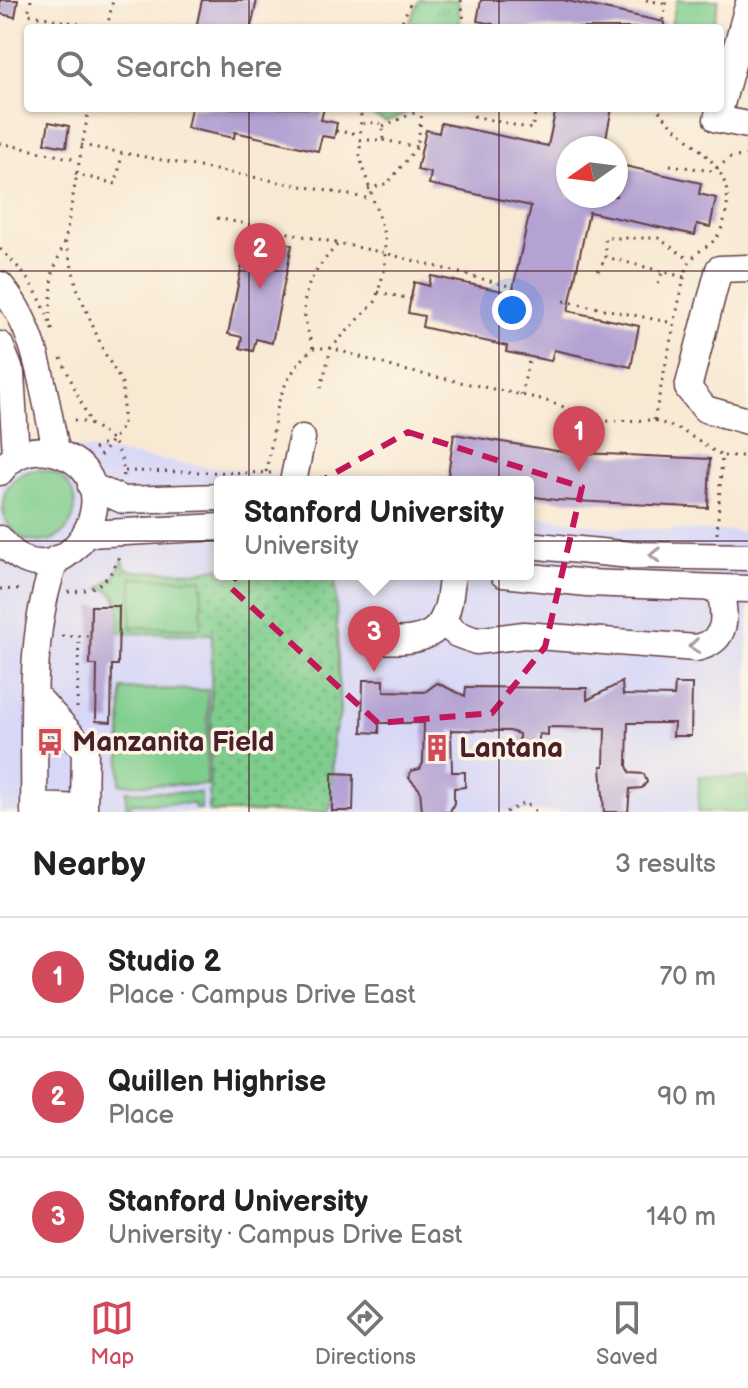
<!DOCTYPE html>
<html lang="en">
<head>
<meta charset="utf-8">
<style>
  body { margin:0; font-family:"Balsamiq Sans",sans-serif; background:#f2f2f2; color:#222 }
  .compass { position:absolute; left:556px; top:136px; width:72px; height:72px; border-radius:50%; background:#fff; box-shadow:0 2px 6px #0004; rotate:256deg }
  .you { position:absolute; left:512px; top:310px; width:28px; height:28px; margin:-20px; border:6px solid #fff; border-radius:50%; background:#1a73e8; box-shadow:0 0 0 12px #1a73e833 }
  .badge { display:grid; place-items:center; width:52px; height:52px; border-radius:50%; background:#d1495b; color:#fff; font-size:26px; font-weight:700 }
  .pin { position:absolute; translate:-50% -66px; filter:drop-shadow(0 2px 4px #0008) }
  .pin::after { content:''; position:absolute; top:42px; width:28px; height:24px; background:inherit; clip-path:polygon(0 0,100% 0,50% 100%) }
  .popup { position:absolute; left:214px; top:476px; width:320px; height:104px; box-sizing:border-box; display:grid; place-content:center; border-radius:8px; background:#fff; filter:drop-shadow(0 2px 6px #0005); font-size:26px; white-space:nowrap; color:#767676 }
  .popup b { font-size:30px; color:#222 }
  .popup::after { content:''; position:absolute; left:50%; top:100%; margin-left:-16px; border:16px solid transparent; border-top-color:#fff }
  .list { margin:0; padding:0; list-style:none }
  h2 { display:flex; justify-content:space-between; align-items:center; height:104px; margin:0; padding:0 32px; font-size:34px }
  h2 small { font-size:26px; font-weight:400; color:#767676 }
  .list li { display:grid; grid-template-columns:52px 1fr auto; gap:24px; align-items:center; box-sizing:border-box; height:120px; padding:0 32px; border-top:2px solid #e0e0e0 }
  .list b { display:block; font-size:30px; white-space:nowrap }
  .list p { margin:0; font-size:26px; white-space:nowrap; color:#767676 }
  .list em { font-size:26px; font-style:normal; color:#767676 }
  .icon { flex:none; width:44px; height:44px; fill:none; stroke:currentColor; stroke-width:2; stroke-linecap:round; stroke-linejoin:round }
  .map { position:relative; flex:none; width:748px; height:812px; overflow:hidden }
  .search { position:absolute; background:#fff; box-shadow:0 2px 6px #0004; left:24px; right:24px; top:24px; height:88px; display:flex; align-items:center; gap:20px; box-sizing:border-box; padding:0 28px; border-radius:8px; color:#767676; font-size:30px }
  .sheet { height:464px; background:#fff }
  nav { display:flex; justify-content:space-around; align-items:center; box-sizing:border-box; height:112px; border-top:2px solid #e0e0e0; background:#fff; font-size:22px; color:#767676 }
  nav a { display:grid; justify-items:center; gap:4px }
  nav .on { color:#d1495b }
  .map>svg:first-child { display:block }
</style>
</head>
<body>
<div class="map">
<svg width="748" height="812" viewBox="0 0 748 812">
  <defs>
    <pattern id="grass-tufts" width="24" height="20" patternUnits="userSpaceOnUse" patternTransform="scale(2)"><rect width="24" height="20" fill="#7ecd8d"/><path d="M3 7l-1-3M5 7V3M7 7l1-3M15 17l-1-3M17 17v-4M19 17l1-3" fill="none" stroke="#69a673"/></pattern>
    <pattern id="park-dots" width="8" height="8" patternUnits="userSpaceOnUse" patternTransform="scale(2)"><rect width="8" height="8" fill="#7ecd8d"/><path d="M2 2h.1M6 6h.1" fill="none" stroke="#69a673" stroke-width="1.8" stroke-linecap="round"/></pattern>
  </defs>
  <rect width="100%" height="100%" fill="#fcf5e5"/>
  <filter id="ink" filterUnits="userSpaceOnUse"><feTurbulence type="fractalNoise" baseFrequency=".0125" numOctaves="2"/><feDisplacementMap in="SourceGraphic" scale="16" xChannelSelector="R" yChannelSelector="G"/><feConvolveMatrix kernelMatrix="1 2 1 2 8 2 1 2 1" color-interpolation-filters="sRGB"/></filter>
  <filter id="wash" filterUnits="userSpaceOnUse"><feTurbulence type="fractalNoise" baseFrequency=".006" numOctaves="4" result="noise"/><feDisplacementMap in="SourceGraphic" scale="32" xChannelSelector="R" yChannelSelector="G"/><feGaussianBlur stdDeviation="1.8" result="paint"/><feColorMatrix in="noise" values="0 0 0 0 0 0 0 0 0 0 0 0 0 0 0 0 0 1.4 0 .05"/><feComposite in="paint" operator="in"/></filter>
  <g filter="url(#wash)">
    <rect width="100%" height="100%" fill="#f8e9d3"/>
    <!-- built -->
    <path fill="#d7d7f8" d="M0,351L22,439L308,482H220V574H528V515L616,528L748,532V812H0Z"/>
    <!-- grass -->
    <path fill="url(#grass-tufts)" stroke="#64765c" stroke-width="2" d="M419,0H458L461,28H407Z
      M368,108H419L386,122L372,115Z"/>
    <!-- park -->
    <path fill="url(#park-dots)" stroke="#64765c" stroke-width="2" d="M123,560L126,569L136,571L199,572L220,567V574H335L340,715L333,737L332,802L328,812H209L212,634L119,633C119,614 123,591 100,588L115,576Z"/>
    <!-- garden -->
    <path fill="#7ecd8d" stroke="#64765c" stroke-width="2" d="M677,0H719L712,28H670Z
      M3 506a36 36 0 1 1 72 0a36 36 0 1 1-72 0Z
      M132,578L202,579L201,628L131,627Z
      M122,689L208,690L207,785L120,784Z
      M699,776L748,778V812H698Z
      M126,791L201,793V809H195L194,804L131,803L130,808H126Z"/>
    <g id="blocks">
      <!-- building -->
      <path fill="#b4a2d3" d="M0,0H18L15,17L0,14Z
        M202,0H257L251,28H196Z
        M481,0H563L664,22V28H492L493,24L477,21Z
        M191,108H324L321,120L337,123L334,138L322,136L318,151L235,132L234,138L187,128Z
        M556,108H612L604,148H568V196H616V164L701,183L699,194L716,198L710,227L697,224L695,235L589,212L568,311L639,326L631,367L554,350L551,361L506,352L507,346L422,327L424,316L408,313L414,282L429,286L431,276L512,293L531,206L429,184L431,173L417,170L426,130L439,133L441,123L548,146Z
        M49,122L69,126L66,147L45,143Z
        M248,235L292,245L272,343L256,339L253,351L240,348L242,337L228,334Z
        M454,434L563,452L710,459L708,508L556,500L528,496V482H447Z
        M91,606H119L118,665H112L111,722L96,721L97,665H90Z
        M363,680H384V691L425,692L437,683L465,696L466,687L587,688V700L622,682L623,695L674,696L675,684H692L691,736H673L674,723H628L627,766L630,773L644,774L647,782L642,788L630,789L628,812H604L601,766H604L605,728L548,727V735L539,734V747L529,750L519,746V734L510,731L451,730L452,772H465V787L454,788V803L450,812H422L420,790L409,778L411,771L420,769L423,763L424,723H379V733L362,732Z
        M332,773L354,774L353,811H332Z"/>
    </g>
  </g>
  <g filter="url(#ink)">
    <use href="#blocks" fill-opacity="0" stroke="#643d44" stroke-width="2"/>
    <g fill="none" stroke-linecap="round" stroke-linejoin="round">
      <!-- minor casing -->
      <g stroke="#643d44" stroke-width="29">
        <path id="minor" d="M748,6L717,119L748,125
          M748,268L719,269L688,388L705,409L748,421
          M0,285C40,332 43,396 57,453
          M0,345L11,373L16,455
          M0,472C12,456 27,448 48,451C149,470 63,621 0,539
          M293,482L302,438
          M91,486L123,500L220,497
          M88,534L220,527
          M528,545L631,555L748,557
          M503,574L587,583L748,589
          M442,622L457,634L476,641L524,635L696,648C730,641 725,615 720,588
          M372,640C430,643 449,637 452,574
          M34,806L84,808L85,750L36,696
          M34,812C36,730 26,637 56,559"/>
      </g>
      <!-- path -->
      <path stroke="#643d44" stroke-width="3" stroke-dasharray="2 6" stroke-linecap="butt" d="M31,0L28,14L99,28
        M461,0L465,28
        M646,0L666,4
        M107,28L113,0
        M399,28L412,0
        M661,28L667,0
        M89,108L65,240L78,291L104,352L123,385V426L100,456
        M476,108L474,116L532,129L536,108
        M383,126L426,108
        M336,131L359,134
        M360,140H383V126L377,122L360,124
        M383,140L417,147L422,112
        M0,143L78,160
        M81,145L371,199
        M670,165L713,171L730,158L748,155
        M75,174L116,184L122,154
        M368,189L388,183L417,147H422
        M217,218L385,253L520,289
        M0,249C28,274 44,300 54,336
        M598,271L606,257
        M684,277L606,257L605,238H658L690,260
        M658,283L663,270
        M378,292L411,299
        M564,301L673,323
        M50,314L53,272L65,240
        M313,348C296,299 304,283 337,245
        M61,358L91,424
        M321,388L331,348L375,302L385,268V237L360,158L361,108
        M521,395L530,357
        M74,420C103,424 125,447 123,477
        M654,420L685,273C695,245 710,251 720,232C748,165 690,151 657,108
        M94,449L108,442
        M125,471L273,473
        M266,472C279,416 269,392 313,348H331L403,370L541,399L604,421L654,420L681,430L722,456
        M717,534L722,456H748
        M0,589L24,590
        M68,592C95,592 112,580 120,553
        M62,636H90
        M119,636H120
        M77,708L79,636
        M506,812L525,803L537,812"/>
      <!-- minor -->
      <use href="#minor" stroke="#fff" stroke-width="26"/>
    </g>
    <!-- one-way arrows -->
    <defs><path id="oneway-chevron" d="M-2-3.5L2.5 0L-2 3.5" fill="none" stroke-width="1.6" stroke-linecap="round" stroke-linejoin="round" transform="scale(2)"/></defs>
    <g stroke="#ae9aa0">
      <use href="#oneway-chevron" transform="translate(655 555) rotate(-179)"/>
      <use href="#oneway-chevron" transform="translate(694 646) rotate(174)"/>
    </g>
  </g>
  <!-- marked area -->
  <path fill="none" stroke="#c2185b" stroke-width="6" stroke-dasharray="16 10" stroke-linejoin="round" d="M408,432L582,487L545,647L492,713L378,723L230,587L271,509Z"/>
  <!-- grid -->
  <path fill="none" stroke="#4a1f2b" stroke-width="2" stroke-opacity="0.55" d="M249,0V28M499,0V28M249,108V812M499,108V812M0,271H748M0,541H748"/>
  <!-- icons -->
  <defs>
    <g id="bus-bare" transform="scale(2.16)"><path d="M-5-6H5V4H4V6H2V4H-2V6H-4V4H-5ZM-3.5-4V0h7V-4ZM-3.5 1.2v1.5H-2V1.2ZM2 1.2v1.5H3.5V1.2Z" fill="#d1495b" stroke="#fcf5e5" stroke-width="2.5" paint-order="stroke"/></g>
    <g id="building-bare" transform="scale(2.16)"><path d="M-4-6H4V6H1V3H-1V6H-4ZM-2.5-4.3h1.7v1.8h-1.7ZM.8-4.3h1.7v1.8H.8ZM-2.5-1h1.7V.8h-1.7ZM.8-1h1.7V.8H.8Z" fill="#d1495b" stroke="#fcf5e5" stroke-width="2.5" paint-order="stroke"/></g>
  </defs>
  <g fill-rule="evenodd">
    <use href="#bus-bare" x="50" y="742"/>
    <use href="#building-bare" x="437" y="748"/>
  </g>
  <g text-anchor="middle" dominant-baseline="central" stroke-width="7" stroke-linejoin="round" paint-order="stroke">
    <!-- poi labels -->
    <g font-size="28" font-weight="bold" fill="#4a1f2b" stroke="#fcf5e5" text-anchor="start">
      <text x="72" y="742">Manzanita Field</text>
      <text x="459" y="748">Lantana</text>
    </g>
  </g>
</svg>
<svg class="compass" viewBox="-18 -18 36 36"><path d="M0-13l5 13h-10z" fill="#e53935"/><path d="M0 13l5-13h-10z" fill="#767676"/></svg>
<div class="you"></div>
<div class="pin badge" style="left:579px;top:472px">1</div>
<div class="pin badge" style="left:260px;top:289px">2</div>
<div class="pin badge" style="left:374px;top:672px">3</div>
<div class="popup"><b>Stanford University</b>University</div>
<div class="search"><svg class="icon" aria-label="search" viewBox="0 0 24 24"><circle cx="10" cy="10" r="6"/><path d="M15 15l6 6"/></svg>Search here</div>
</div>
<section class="sheet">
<h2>Nearby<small>3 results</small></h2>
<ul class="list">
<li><span class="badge">1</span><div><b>Studio 2</b><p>Place · Campus Drive East</p></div><em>70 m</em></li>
<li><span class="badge">2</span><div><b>Quillen Highrise</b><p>Place</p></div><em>90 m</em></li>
<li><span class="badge">3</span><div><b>Stanford University</b><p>University · Campus Drive East</p></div><em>140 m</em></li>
</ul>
</section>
<nav>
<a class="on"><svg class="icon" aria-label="map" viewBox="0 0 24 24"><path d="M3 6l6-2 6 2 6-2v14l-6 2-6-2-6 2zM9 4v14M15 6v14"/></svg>Map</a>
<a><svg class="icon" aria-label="directions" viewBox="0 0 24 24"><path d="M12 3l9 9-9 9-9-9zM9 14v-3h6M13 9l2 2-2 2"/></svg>Directions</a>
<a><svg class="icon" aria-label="saved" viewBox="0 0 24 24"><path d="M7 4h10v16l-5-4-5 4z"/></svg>Saved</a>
</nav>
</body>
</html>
